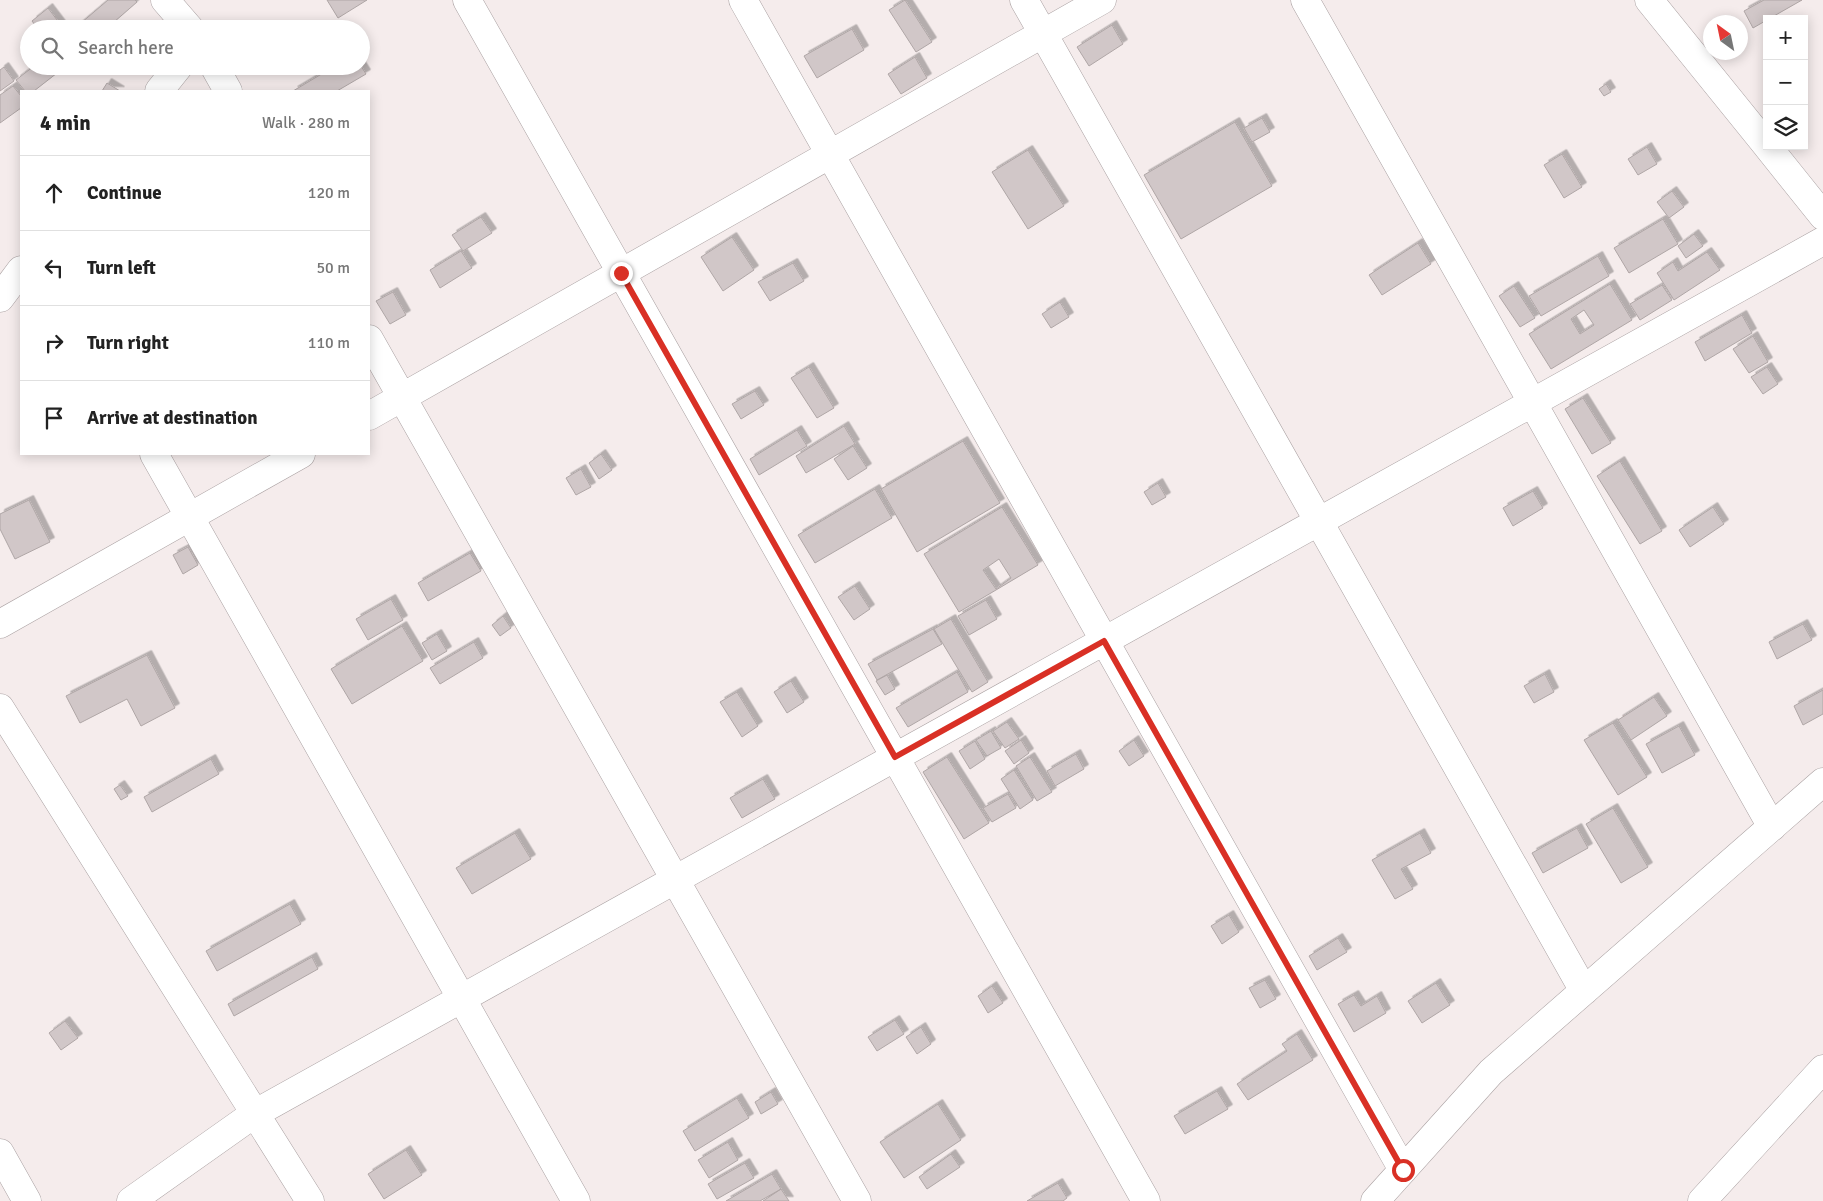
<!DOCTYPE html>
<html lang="en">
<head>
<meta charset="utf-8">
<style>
  body { margin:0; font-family:Signika,sans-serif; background:#f6f6f6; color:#222 }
  .controls { position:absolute; right:15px; top:15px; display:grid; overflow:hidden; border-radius:0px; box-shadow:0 2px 12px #0003 }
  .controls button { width:45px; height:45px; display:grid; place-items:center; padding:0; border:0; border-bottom:1px solid #e0e0e0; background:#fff; color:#222; font:25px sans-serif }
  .compass { position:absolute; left:1703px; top:15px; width:45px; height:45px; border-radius:50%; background:#fff; box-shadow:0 2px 12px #0003; rotate:327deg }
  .stop { position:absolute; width:15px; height:15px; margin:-11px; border:4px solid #d93025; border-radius:50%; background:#fff }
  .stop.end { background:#d93025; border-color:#fff; box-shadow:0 1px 5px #0008 }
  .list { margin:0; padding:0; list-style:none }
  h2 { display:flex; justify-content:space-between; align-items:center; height:65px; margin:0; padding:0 20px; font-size:21px }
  h2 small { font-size:16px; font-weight:400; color:#767676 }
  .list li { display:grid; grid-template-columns:32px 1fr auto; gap:15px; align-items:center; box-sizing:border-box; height:75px; padding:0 20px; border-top:1px solid #e0e0e0 }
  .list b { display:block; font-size:19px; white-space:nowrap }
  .list em { font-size:16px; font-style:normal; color:#767676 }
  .icon { flex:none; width:28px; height:28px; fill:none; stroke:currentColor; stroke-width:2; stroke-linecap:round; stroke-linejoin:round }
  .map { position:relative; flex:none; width:1823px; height:1201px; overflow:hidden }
  .search { position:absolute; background:#fff; box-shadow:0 2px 12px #0003; left:20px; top:20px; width:350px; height:55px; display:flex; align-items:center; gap:12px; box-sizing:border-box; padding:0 18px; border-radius:28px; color:#767676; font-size:19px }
  .panel { position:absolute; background:#fff; box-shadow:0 2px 12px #0003; left:20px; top:90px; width:350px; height:365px; border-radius:0px }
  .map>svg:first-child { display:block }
</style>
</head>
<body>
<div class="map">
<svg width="1823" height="1201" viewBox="0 0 1823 1201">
  <defs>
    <filter id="shadow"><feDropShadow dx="4.5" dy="-4.5" stdDeviation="0" flood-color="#0004"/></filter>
  </defs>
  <rect width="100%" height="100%" fill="#f5ecec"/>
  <!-- building -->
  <path fill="#d1c7c8" stroke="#afa6a6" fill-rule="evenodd" filter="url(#shadow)" d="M108,0H135L137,2L106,29H74Z
    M327,0H367L338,18Z
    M905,0L932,42L916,52L889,10Z
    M1764,0H1802L1753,28L1744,11Z
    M48,8L64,29H38L32,21Z
    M159,24L165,29H155Z
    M1112,25L1123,44L1089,66L1077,47Z
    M852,29L864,50L817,78L804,56Z
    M915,57L927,78L901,94L888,74Z
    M34,66H66L34,91H25L16,80Z
    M335,66H361L366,74L337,91H293Z
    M4,67L14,81L0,91V70Z
    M107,83L120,91H102Z
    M1606,84L1611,92L1604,96L1599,89Z
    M13,86L21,96V108L0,123V95Z
    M1262,118L1270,132L1252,142L1244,128Z
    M1235,122L1272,186L1181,239L1144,175Z
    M1647,147L1657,164L1638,175L1628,159Z
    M1028,150L1064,206L1028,229L992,172Z
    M1562,154L1582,187L1564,198L1544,165Z
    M1672,191L1684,207L1669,218L1657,202Z
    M481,217L492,233L463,251L452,235Z
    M1663,219L1678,244L1629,273L1614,248Z
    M1694,234L1703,246L1686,258L1678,246Z
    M732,237L754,270L723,291L701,257Z
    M1418,243L1431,264L1382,295L1369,275Z
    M461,251L472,268L440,288L430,270Z
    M1707,252L1720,270L1674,300L1657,273L1673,262L1678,271Z
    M1598,256L1609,276L1541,316L1529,296Z
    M793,263L804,281L770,301L758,282Z
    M1610,284L1632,320L1551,369L1529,334ZM1584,310L1594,325L1580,334L1571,319Z
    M1662,285L1672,300L1640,320L1630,304Z
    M1514,286L1535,318L1520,327L1499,296Z
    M393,292L406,315L390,324L376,301Z
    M1060,302L1069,317L1051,328L1042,314Z
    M1742,315L1752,333L1705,361L1695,342Z
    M1753,336L1768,362L1749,373L1733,349Z
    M809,367L834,408L817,418L791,378Z
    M1767,367L1778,384L1763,394L1751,377Z
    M755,391L764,405L741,419L732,404Z
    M1583,398L1611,443L1592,454L1565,409Z
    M844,426L855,444L806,473L796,456Z
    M797,430L807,446L759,475L750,459Z
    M963,441L1000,503L917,552L881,489Z
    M853,446L867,468L848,480L834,459Z
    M601,454L612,470L599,479L589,463Z
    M1620,461L1662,531L1640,544L1597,476Z
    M581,469L591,487L576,495L566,478Z
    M1158,483L1166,497L1152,505L1144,492Z
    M875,489L892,518L815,563L798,535Z
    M1533,491L1543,508L1513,526L1503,508Z
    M29,500L50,542L15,559L0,529V514Z
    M1002,507L1038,565L959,612L924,554ZM999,559L1011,578L996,589L983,570Z
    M1713,507L1724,524L1690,547L1679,530Z
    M188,547L198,565L183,574L173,555Z
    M470,553L481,571L428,601L418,583Z
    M855,586L870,609L854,620L838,597Z
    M391,599L403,620L368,640L356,619Z
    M986,600L997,619L969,635L958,616Z
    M503,616L511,628L500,636L492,625Z
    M951,619L988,682L972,692L934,629Z
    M1803,624L1812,640L1777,659L1769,642Z
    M402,626L423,661L352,704L331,669Z
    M933,629L942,644L877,680L868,664Z
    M437,634L447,651L432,660L422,643Z
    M474,642L483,658L440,684L430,668Z
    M147,655L175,708L141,726L127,699L80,723L66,696Z
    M957,672L968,692L908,727L896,708Z
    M1545,674L1554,692L1534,703L1524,686Z
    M887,675L895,689L885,695L876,681Z
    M791,681L804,702L787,713L774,692Z
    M1823,690V714L1803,725L1794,706Z
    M737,692L758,726L742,737L720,702Z
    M1654,697L1667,716L1631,740L1618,720Z
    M1007,722L1019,739L1005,748L993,731Z
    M1613,723L1647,777L1618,795L1584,740Z
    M1679,726L1695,755L1662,773L1646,744Z
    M991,731L1001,748L987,756L976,740Z
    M1021,740L1029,753L1014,764L1005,751Z
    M1134,740L1144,756L1129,766L1119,751Z
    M975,741L985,759L970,769L959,751Z
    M1076,754L1084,769L1055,786L1047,771Z
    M947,757L989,823L964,839L923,772Z
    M1030,757L1052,792L1037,801L1016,766Z
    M211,759L219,774L152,812L144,797Z
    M1014,770L1033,800L1020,809L1001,779Z
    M763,779L775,799L742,818L730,798Z
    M120,785L128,796L121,800L114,789Z
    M1008,794L1016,808L992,822L983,808Z
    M1613,808L1648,867L1621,883L1586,824Z
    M1577,828L1588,848L1543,873L1532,853Z
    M515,833L531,859L472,894L456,868Z
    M1420,833L1431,853L1401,869L1413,889L1395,899L1372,860Z
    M290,904L301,924L217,971L206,951Z
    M1229,915L1239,932L1222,944L1211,926Z
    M1338,938L1347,952L1317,970L1309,956Z
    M312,957L318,969L234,1016L228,1004Z
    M1265,980L1276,999L1260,1008L1249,988Z
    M1436,983L1450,1005L1422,1023L1408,1001Z
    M992,986L1003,1003L988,1013L978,996Z
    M1354,995L1361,1006L1377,996L1386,1013L1354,1032L1338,1004Z
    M895,1020L904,1034L877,1051L868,1037Z
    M65,1021L78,1038L61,1050L49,1033Z
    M921,1027L931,1044L917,1054L906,1037Z
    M1297,1034L1313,1060L1248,1100L1237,1084L1287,1051L1282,1044Z
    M1217,1091L1228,1109L1185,1134L1174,1116Z
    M771,1092L778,1104L761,1114L755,1102Z
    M737,1098L749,1118L695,1151L683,1131Z
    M938,1104L961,1140L904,1178L880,1142Z
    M728,1142L738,1160L709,1178L698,1160Z
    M406,1150L422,1175L384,1199L368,1174Z
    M951,1154L960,1167L927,1189L919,1177Z
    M745,1163L754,1178L717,1199L708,1184Z
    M772,1174L781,1189L760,1201H726Z
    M1058,1183L1067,1198L1063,1201H1027Z
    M781,1189L789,1201H763Z"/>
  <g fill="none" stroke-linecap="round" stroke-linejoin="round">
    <!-- street casing -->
    <g stroke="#aaa1a2" stroke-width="29">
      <path id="street" d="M165,0L190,29
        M467,0L1146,1201
        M743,0L1403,1170
        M1024,0L1584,991
        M1305,0L1772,827
        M1649,0L1767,146
        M214,66L228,91
        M159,91L179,66
        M1767,146L1823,216
        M0,298L21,270
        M369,339L857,1201
        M369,416L1102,0
        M154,454L576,1201
        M0,624L301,454
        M0,708L310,1201
        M0,1153L27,1201
        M131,1201L254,1114L1823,241
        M1375,1201L1491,1072L1823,782
        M1702,1201L1823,1069"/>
    </g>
    <!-- street -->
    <use href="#street" stroke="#fff" stroke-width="28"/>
  </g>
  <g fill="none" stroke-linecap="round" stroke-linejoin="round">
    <!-- route -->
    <path stroke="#d93025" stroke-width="6" d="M621,273L895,757L1104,641L1403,1170"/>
  </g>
</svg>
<div class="controls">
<button>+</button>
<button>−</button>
<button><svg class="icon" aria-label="layers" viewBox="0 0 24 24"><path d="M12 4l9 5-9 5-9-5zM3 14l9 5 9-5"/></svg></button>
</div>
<svg class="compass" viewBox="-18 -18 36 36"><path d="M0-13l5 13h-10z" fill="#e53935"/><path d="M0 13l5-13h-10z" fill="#767676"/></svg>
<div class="stop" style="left:1403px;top:1170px"></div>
<div class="stop end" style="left:621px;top:273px"></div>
<div class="search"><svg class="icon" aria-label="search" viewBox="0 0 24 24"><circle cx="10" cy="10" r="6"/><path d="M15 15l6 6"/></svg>Search here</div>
<section class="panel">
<h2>4 min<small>Walk · 280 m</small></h2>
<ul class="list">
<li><svg class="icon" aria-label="ahead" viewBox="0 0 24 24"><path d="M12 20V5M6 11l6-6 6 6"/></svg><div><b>Continue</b></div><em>120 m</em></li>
<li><svg class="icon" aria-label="left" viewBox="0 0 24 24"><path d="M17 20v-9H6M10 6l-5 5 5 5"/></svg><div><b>Turn left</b></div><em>50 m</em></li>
<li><svg class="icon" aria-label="right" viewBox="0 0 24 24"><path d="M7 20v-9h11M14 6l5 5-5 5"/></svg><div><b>Turn right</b></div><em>110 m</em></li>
<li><svg class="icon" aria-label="arrive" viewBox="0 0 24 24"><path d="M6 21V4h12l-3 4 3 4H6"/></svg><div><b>Arrive at destination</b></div></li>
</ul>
</section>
</div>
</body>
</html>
